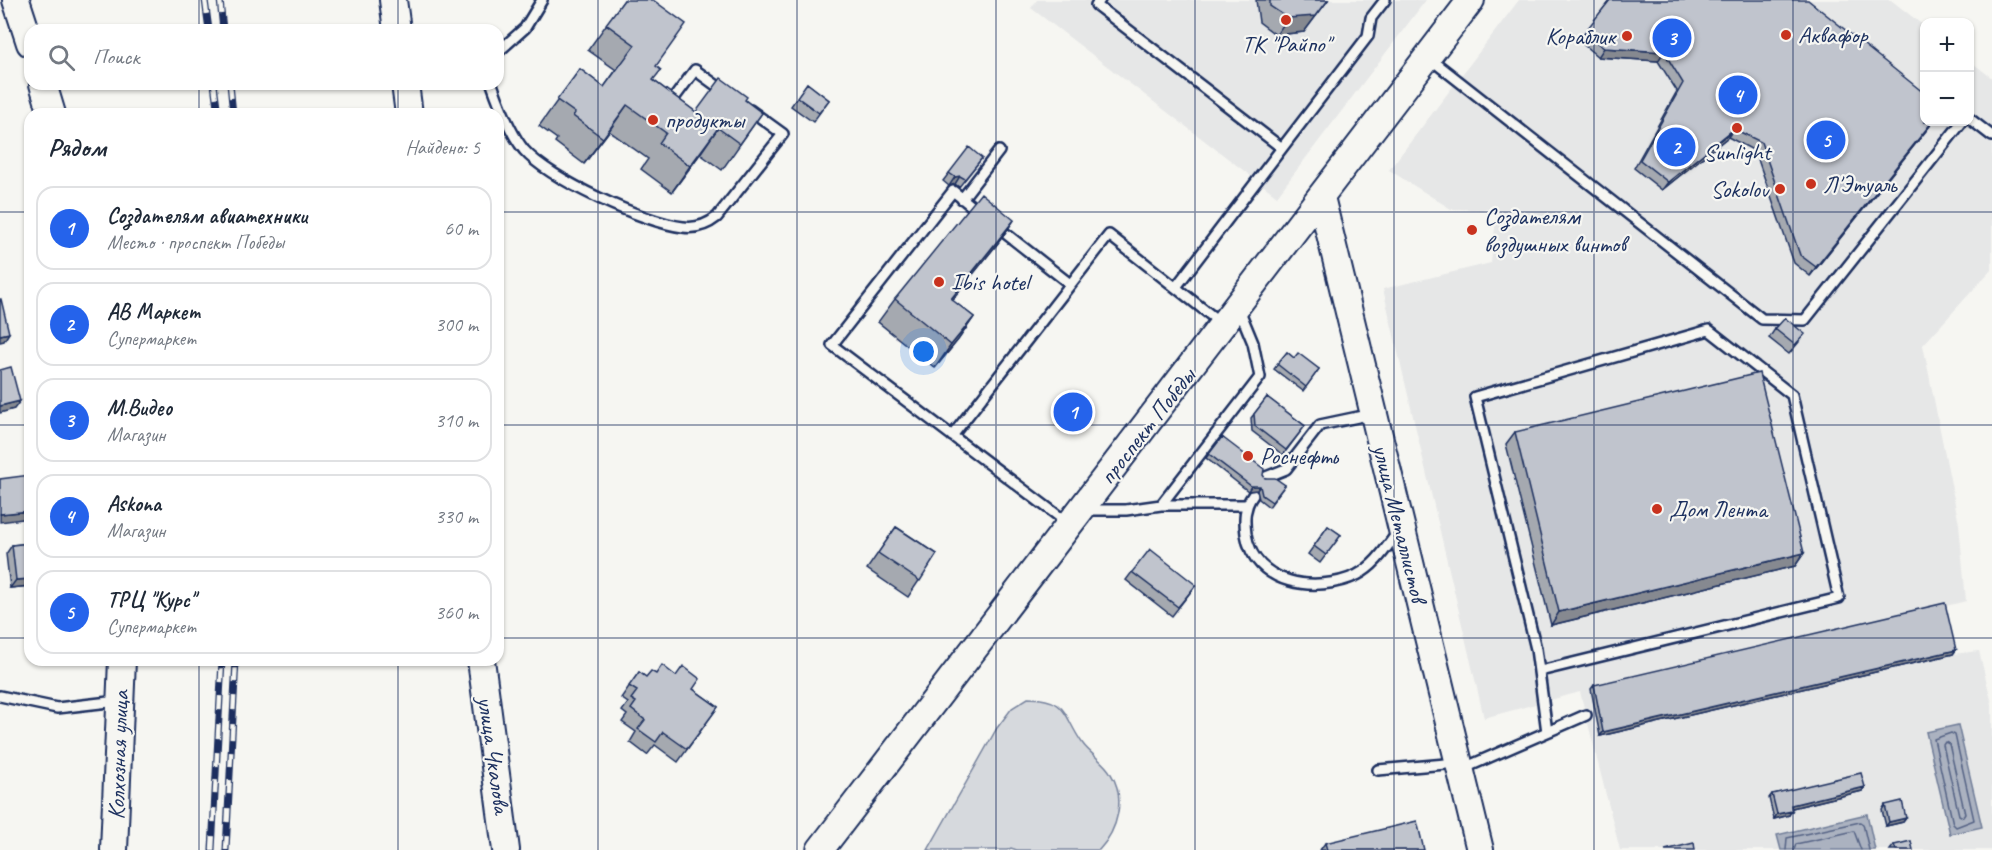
<!DOCTYPE html>
<html lang="ru">
<head>
<meta charset="utf-8">
<style>
  body { margin:0; font-family:Caveat,sans-serif; background:#f2f2f3; color:#1f2937 }
  .controls { position:absolute; right:18px; top:18px; display:grid; overflow:hidden; border-radius:12px; box-shadow:0 2px 4px #0004 }
  .controls button { width:54px; height:54px; display:grid; place-items:center; padding:0; border:0; border-bottom:2px solid #e0e1e3; background:#fff; color:#1f2937; font:30px sans-serif }
  .you { position:absolute; left:924px; top:352px; width:21px; height:21px; margin:-15px; border:4px solid #fff; border-radius:50%; background:#1a73e8; box-shadow:0 0 0 9px #1a73e833 }
  .badge { display:grid; place-items:center; width:39px; height:39px; border-radius:50%; background:#2563eb; color:#fff; font-size:20px; font-weight:700 }
  .pin { position:absolute; translate:-50% -50%; border:3px solid #fff; box-shadow:0 2px 6px #0006 }
  .list { margin:0; padding:0; list-style:none }
  h2 { display:flex; justify-content:space-between; align-items:center; height:78px; margin:0; padding:0 24px; font-size:26px }
  h2 small { font-size:20px; font-weight:400; color:#747a83 }
  .list li { display:grid; grid-template-columns:39px 1fr auto; gap:18px; align-items:center; box-sizing:border-box; height:84px; margin:0 12px 12px; padding:0 12px; border:2px solid #e0e1e3; border-radius:18px }
  .list b { display:block; font-size:22px; white-space:nowrap }
  .list p { margin:0; font-size:20px; white-space:nowrap; color:#747a83 }
  .list em { font-size:20px; font-style:normal; color:#747a83 }
  .icon { flex:none; width:33px; height:33px; fill:none; stroke:currentColor; stroke-width:2; stroke-linecap:round; stroke-linejoin:round }
  .map { position:relative; flex:none; width:1992px; height:850px; overflow:hidden }
  .search { position:absolute; background:#fff; box-shadow:0 2px 4px #0004; left:24px; top:24px; width:480px; height:66px; display:flex; align-items:center; gap:15px; box-sizing:border-box; padding:0 21px; border-radius:18px; color:#747a83; font-size:22px }
  .panel { position:absolute; background:#fff; box-shadow:0 2px 4px #0004; left:24px; top:108px; width:480px; height:558px; border-radius:18px }
  .map>svg:first-child { display:block }
</style>
</head>
<body>
<div class="map">
<svg width="1992" height="850" viewBox="0 0 1992 850">
  <rect width="100%" height="100%" fill="#f6f6f2"/>
  <filter id="ink" filterUnits="userSpaceOnUse"><feTurbulence type="fractalNoise" baseFrequency=".0167" numOctaves="2"/><feDisplacementMap in="SourceGraphic" scale="12" xChannelSelector="R" yChannelSelector="G"/><feConvolveMatrix kernelMatrix="1 2 1 2 8 2 1 2 1" color-interpolation-filters="sRGB"/></filter>
  <g filter="url(#ink)">
    <!-- built -->
    <path fill="#e6e7e7" d="M1037,0H1426L1277,196L1031,8Z
      M1519,0H1891L1924,26V122H1970V61L1992,78V269L1923,345L1959,524L1966,601L1942,607L1953,654L1979,651L1992,704V850H1620L1580,692L1484,718L1383,289L1491,263L1497,210L1451,209L1389,170Z"/>
    <!-- green -->
    <path fill="#d6d9dd" stroke="#78849e" stroke-width="1.5" d="M1028,698C1070,699 1062,715 1083,744C1091,755 1105,762 1111,774C1126,798 1118,830 1099,850H1017L1011,848L1007,850H928L997,728L1012,708Z"/>
    <!-- water -->
    <path fill="#abb2c0" stroke="#717e99" stroke-width="1.5" d="M1958,725L1982,827L1950,834L1926,732Z
      M1867,814L1875,850H1781L1777,835Z"/>
    <g fill="none" stroke-linecap="round" stroke-linejoin="round">
      <!-- shore -->
      <path stroke="#556385" stroke-width="1.5" d="M1951,733L1955,735L1974,820L1956,827L1953,824L1934,739Z
        M1945,742L1949,744L1965,814L1963,817L1959,815L1943,745Z
        M1786,850L1787,838L1860,822L1863,824L1869,850
        M1794,850L1796,844L1854,831L1861,850"/>
      <!-- lane casing -->
      <g stroke="#1b2f5e" stroke-width="14">
        <path id="lane" d="M1100,0L1096,5L1282,148L1176,287
          M498,52L525,28L542,0
          M1428,57L1762,319L1805,320L1962,122
          M492,84C499,104 510,133 524,150C549,179 645,223 683,227C697,229 707,225 717,217L783,134L750,110
          M669,105L695,70L724,91
          M1970,119L1992,136
          M1282,148L1368,36L1371,18L1385,0
          M962,199L999,151
          M979,212L953,191L832,345L1069,524
          M996,226L1070,284
          M952,436L1109,235L1222,324
          M1266,477L1286,469L1320,425L1372,414
          M1253,495C1244,507 1244,519 1246,534C1254,585 1316,594 1357,575C1375,566 1386,548 1398,532
          M1161,505H1246
          M1085,510H1126L1161,505L1260,377L1253,343L1239,309
          M1540,671L1839,598L1792,395L1709,330L1475,397L1536,649L1547,732
          M0,696L57,708L118,701
          M1462,769L1586,715
          M1378,770L1457,763"/>
      </g>
      <!-- secondary casing -->
      <g stroke="#1b2f5e" stroke-width="30">
        <path id="secondary" d="M16,0L30,43
          M393,0L397,30
          M43,84L52,114
          M405,84L409,114
          M1321,197L1480,850
          M481,660L506,850
          M114,850L122,660
          M820,850L1471,0"/>
      </g>
      <!-- lane -->
      <use href="#lane" stroke="#f6f6f2" stroke-width="9"/>
      <!-- secondary -->
      <use href="#secondary" stroke="#f6f6f2" stroke-width="26"/>
      <!-- rail casing -->
      <g stroke="#1b2f5e" stroke-width="7">
        <path id="rail" d="M205,0L209,30
          M220,0L223,30
          M214,84L218,114
          M230,84L233,114
          M212,850L222,660
          M226,850L236,660"/>
      </g>
      <!-- rail -->
      <use href="#rail" stroke="#f6f6f2" stroke-width="4.5" stroke-dasharray="14" stroke-linecap="butt"/>
    </g>
    <!-- wall -->
    <path fill="#a5a9b0" stroke="#1b2f5e" stroke-width="1.5" d="M624,0L656,66L653,80L696,112L745,100L762,113L722,170L700,154L672,192L641,169L648,159L609,131L584,164L555,142L557,139L539,126L580,69L604,87L616,70L588,50Z
      M1256,0H1328L1304,32L1276,35L1259,22Z
      M1610,0L1924,122H1933L1810,276L1794,263L1755,151L1728,137L1662,190L1634,168L1677,91L1658,61L1598,57L1579,41Z
      M807,83L829,100L813,122L791,106Z
      M982,158L959,187L955,184L949,186L943,181L949,173Z
      M1014,220L998,243L952,300L974,317L958,340L935,368L878,322L895,299Z
      M1775,329L1799,342L1789,354L1769,338Z
      M1287,352L1294,358L1319,369L1303,391L1274,369Z
      M1267,397L1305,426L1283,455L1252,431L1251,418Z
      M1515,432L1804,553L1795,566L1551,625L1506,444Z
      M1222,437L1265,478L1285,485L1269,507L1259,499L1257,490L1248,491L1206,458Z
      M1328,526L1341,535L1320,563L1308,554Z
      M896,527L937,554L908,597L867,569Z
      M30,543V586L10,588L6,554L12,545Z
      M1132,572L1196,585L1172,616L1126,580Z
      M1956,650L1953,654L1600,736L1591,689L1594,685Z
      M639,672L646,677L656,674L693,689L718,707L678,762L655,745L647,755L630,742L636,732L622,722L627,715L622,711L628,703L621,698Z
      M1865,787L1862,791L1792,808L1789,815L1774,819L1769,798L1772,794Z
      M1885,805L1906,818L1903,822L1886,826L1882,810Z
      M1325,843L1424,850H1320Z
      M1894,845L1913,850H1890Z"/>
    <!-- shaded-wall -->
    <path fill="#868990" stroke="#1b2f5e" stroke-width="1.5" d="M1328,0L1304,32L1276,35L1288,18Z
      M1604,48L1664,52L1658,61L1598,57Z
      M627,105L609,131L584,164L603,138Z
      M1932,122H1933L1810,276L1816,267Z
      M718,128L700,154L672,192L690,166Z
      M1734,129L1728,137L1662,190L1668,182Z
      M960,176L955,184L949,186L955,177Z
      M1014,220L998,243L935,322L951,299Z
      M974,317L958,340L935,368L951,345Z
      M9,333L4,341L0,342V335Z
      M20,401L14,409L0,413V406Z
      M1251,486H1260L1257,490L1248,491Z
      M30,511V518L0,522V514Z
      M1804,553L1795,566L1551,625L1559,612Z
      M30,579V586L10,588L16,580Z
      M1956,650L1953,654L1600,736L1603,732Z
      M1865,787L1862,791L1788,809L1791,805Z
      M1792,811L1789,815L1774,819L1777,814Z
      M1906,818L1903,822L1886,826L1889,822Z"/>
    <!-- building -->
    <path fill="#c0c4cd" stroke="#1b2f5e" stroke-width="1.5" d="M624,0H653L686,24L656,66L661,70L653,80L696,112L721,78L747,97L745,100L762,113L740,144L718,128L690,166L659,143L666,133L627,105L603,138L573,116L575,113L557,100L580,69L604,87L635,45L606,24Z
      M1270,0H1328L1316,16L1288,18L1270,6Z
      M1610,0H1808L1924,93V122H1932L1816,267L1800,255L1761,142L1734,129L1668,182L1640,160L1683,83L1664,52L1604,48L1584,33Z
      M807,83L829,100L819,113L797,97Z
      M969,147L982,158L965,179L960,176L955,177L949,173Z
      M981,193L1014,220L951,299L974,317L951,345L895,299Z
      M0,299H1L9,333L0,335Z
      M1785,318L1805,334L1795,345L1775,329Z
      M1287,352L1294,358L1298,353L1319,369L1306,387L1277,364Z
      M11,367L20,401L0,406V370Z
      M1759,373L1804,553L1559,612L1515,432Z
      M1267,397L1305,426L1286,450L1255,426L1254,414Z
      M1222,437L1264,469L1263,475L1265,478H1275L1285,485L1272,502L1262,495L1260,486H1251L1209,454Z
      M30,475V511L0,514V479Z
      M1328,526L1341,535L1326,555L1314,546Z
      M896,527L937,554L920,581L878,553Z
      M30,543V579L16,580L12,545Z
      M1150,549L1196,585L1178,607L1132,572Z
      M1945,603L1956,650L1603,732L1594,685Z
      M662,665L676,676L683,666L700,679L693,689L718,707L687,749L663,732L656,742L638,729L645,720L631,709L636,702L631,699L637,691L629,686L639,672L646,677L651,671L656,674Z
      M1861,773L1865,787L1791,805L1792,811L1777,814L1772,794Z
      M1902,801L1906,818L1889,822L1885,805Z
      M1417,821L1424,850H1327L1325,843Z
      M1911,841L1913,850H1896L1894,845Z
      M1694,843L1695,850H1665Z"/>
  </g>
  <!-- grid -->
  <path fill="none" stroke="#1b2f5e" stroke-width="1.5" stroke-opacity="0.55" d="M199,0V30M398,0V30M598,0V850M797,0V850M996,0V850M1195,0V850M1394,0V850M1594,0V850M1793,0V850M199,84V114M398,84V114M0,212H30M498,212H1992M0,425H30M498,425H1992M0,638H30M498,638H1992M199,660V850M398,660V850"/>
  <!-- markers -->
  <g fill="#c8321e" stroke="#f6f6f2" stroke-width="2">
    <circle cx="1286" cy="20" r="6"/>
    <circle cx="1786" cy="35" r="6"/>
    <circle cx="1627" cy="36" r="6"/>
    <circle cx="653" cy="120" r="6"/>
    <circle cx="1737" cy="128" r="6"/>
    <circle cx="1811" cy="184" r="6"/>
    <circle cx="1780" cy="189" r="6"/>
    <circle cx="1472" cy="230" r="6"/>
    <circle cx="939" cy="282" r="6"/>
    <circle cx="1248" cy="456" r="6"/>
    <circle cx="1657" cy="509" r="6"/>
  </g>
  <g text-anchor="middle" dominant-baseline="central" stroke-width="4.5" stroke-linejoin="round" paint-order="stroke">
    <!-- poi labels -->
    <g font-size="24" fill="#1b2f5e" stroke="#f6f6f2" text-anchor="start">
      <text x="1798" y="35">Аквафор</text>
      <text x="1615" y="36" text-anchor="end">Кораблик</text>
      <text x="1286" y="44" text-anchor="middle">ТК "Райпо"</text>
      <text x="665" y="120">продукты</text>
      <text x="1737" y="152" text-anchor="middle">Sunlight</text>
      <text x="1823" y="184">Л'Этуаль</text>
      <text x="1768" y="189" text-anchor="end">Sokolov</text>
      <text x="1484" y="216">Создателям<tspan x="1484" dy="28">воздушных винтов</tspan></text>
      <text x="951" y="282">Ibis hotel</text>
      <text x="1260" y="456">Роснефть</text>
      <text x="1669" y="509">Дом Лента</text>
    </g>
    <!-- street labels -->
    <g font-size="24" fill="#1b2f5e" stroke="#f6f6f2">
      <text transform="translate(1147 426) rotate(-52)">проспект Победы</text>
      <text transform="translate(1400 523) rotate(76)">улица Металлистов</text>
      <text transform="translate(118 755) rotate(-88)">Колхозная улица</text>
      <text transform="translate(494 755) rotate(82)">улица Чкалова</text>
    </g>
  </g>
</svg>
<div class="controls">
<button>+</button>
<button>−</button>
</div>
<div class="you"></div>
<div class="pin badge" style="left:1073px;top:412px">1</div>
<div class="pin badge" style="left:1676px;top:147px">2</div>
<div class="pin badge" style="left:1672px;top:38px">3</div>
<div class="pin badge" style="left:1738px;top:95px">4</div>
<div class="pin badge" style="left:1826px;top:140px">5</div>
<div class="search"><svg class="icon" aria-label="search" viewBox="0 0 24 24"><circle cx="10" cy="10" r="6"/><path d="M15 15l6 6"/></svg>Поиск</div>
<section class="panel">
<h2>Рядом<small>Найдено: 5</small></h2>
<ul class="list">
<li><span class="badge">1</span><div><b>Создателям авиатехники</b><p>Место · проспект Победы</p></div><em>60 m</em></li>
<li><span class="badge">2</span><div><b>АВ Маркет</b><p>Супермаркет</p></div><em>300 m</em></li>
<li><span class="badge">3</span><div><b>М.Видео</b><p>Магазин</p></div><em>310 m</em></li>
<li><span class="badge">4</span><div><b>Askona</b><p>Магазин</p></div><em>330 m</em></li>
<li><span class="badge">5</span><div><b>ТРЦ &quot;Курс&quot;</b><p>Супермаркет</p></div><em>360 m</em></li>
</ul>
</section>
</div>
</body>
</html>
